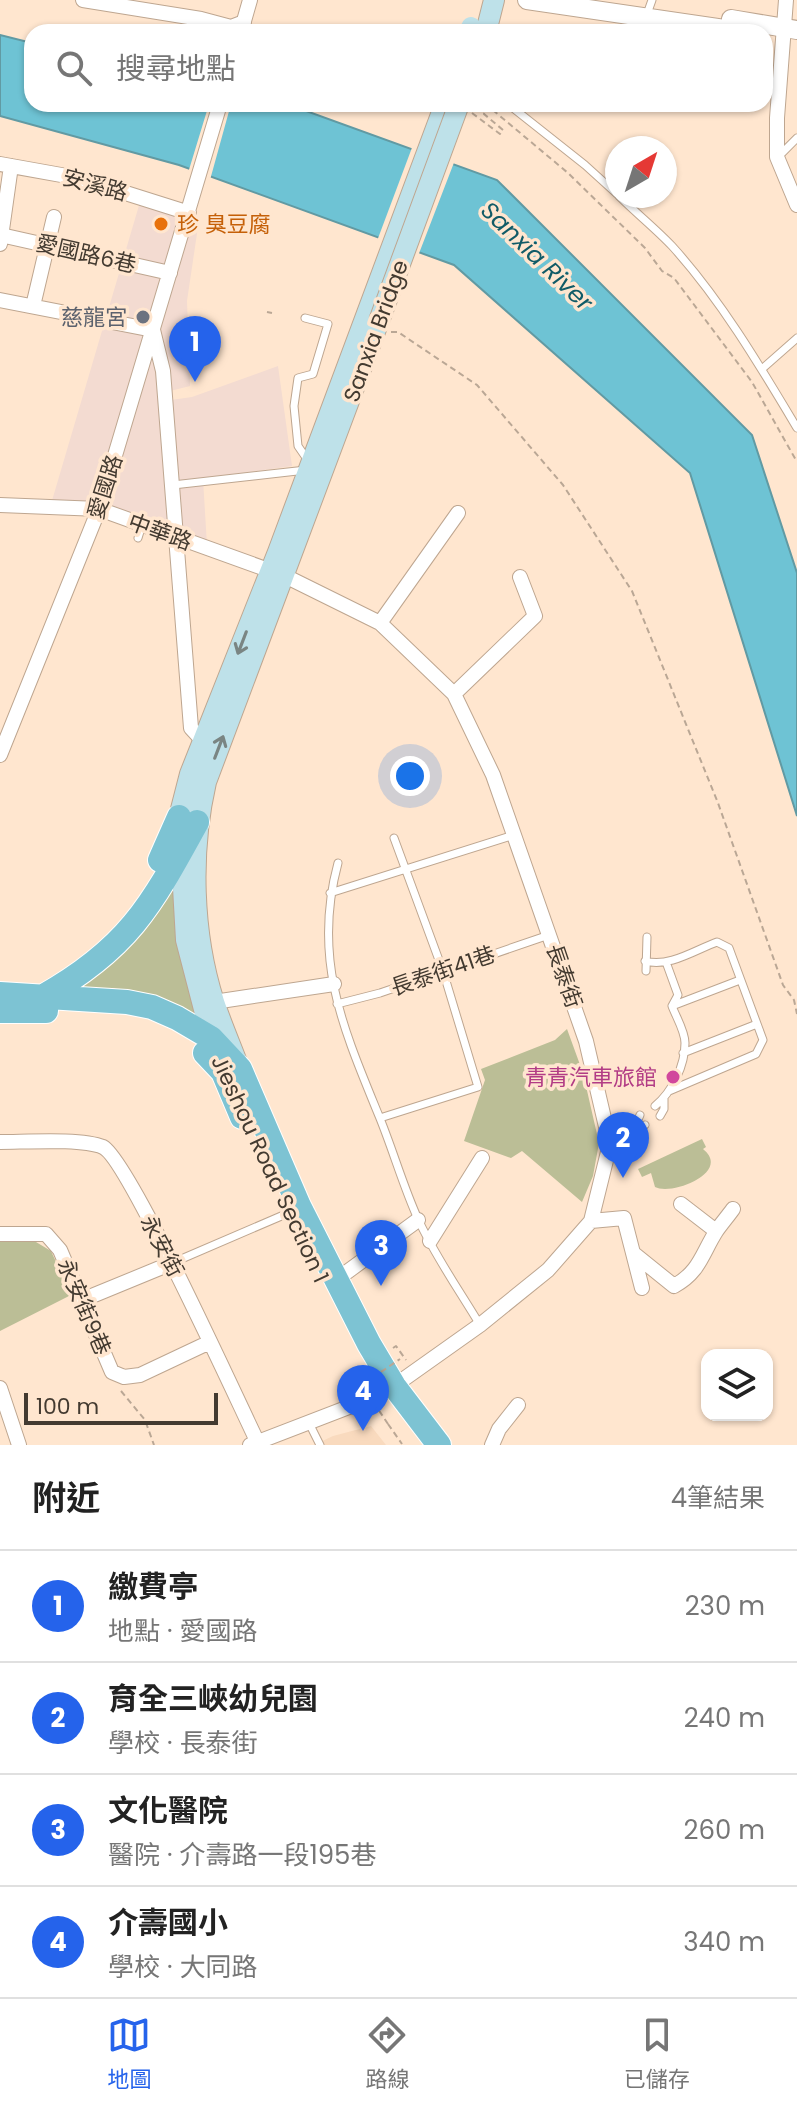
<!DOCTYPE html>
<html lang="zh-TW">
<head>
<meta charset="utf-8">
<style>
  body { margin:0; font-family:Poppins,"Noto Sans TC",sans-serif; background:#f6f6f6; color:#222 }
  .controls { position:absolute; right:24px; bottom:24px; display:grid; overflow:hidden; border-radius:16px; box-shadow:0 2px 6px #0004 }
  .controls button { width:72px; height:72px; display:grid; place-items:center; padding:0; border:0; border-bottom:2px solid #e0e0e0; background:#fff; color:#222; font:40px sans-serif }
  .compass { position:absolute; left:605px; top:136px; width:72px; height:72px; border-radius:50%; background:#fff; box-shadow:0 2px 6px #0004; rotate:39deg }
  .scale { position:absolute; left:24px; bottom:20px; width:194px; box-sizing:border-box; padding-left:8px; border:4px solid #433a30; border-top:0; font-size:22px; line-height:28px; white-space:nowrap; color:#433a30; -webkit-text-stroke:6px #ffe6cf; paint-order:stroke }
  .you { position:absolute; left:410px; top:776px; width:28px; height:28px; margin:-20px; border:6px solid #fff; border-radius:50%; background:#1a73e8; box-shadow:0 0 0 12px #1a73e833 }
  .badge { display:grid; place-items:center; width:52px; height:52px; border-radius:50%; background:#2563eb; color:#fff; font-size:26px; font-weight:700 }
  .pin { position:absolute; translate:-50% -66px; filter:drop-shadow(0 2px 4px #0008) }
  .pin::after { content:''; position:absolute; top:42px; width:28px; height:24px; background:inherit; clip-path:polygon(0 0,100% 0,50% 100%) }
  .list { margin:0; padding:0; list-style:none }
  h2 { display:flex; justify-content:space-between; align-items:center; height:104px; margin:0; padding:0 32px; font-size:34px }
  h2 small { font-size:26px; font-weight:400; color:#767676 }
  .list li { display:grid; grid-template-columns:52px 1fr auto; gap:24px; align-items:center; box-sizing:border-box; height:112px; padding:0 32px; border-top:2px solid #e0e0e0 }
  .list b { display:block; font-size:30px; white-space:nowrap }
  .list p { margin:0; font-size:26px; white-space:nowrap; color:#767676 }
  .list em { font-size:26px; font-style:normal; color:#767676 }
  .icon { flex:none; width:44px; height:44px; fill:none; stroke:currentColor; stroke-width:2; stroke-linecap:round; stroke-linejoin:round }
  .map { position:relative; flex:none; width:797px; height:1445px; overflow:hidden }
  .search { position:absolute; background:#fff; box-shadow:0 2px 6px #0004; left:24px; right:24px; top:24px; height:88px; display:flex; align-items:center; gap:20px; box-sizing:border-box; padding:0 28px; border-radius:24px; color:#767676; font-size:30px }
  .sheet { height:552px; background:#fff }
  nav { display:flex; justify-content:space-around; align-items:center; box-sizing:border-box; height:112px; border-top:2px solid #e0e0e0; background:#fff; font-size:22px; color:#767676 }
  nav a { display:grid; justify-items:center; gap:4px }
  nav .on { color:#2563eb }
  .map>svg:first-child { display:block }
</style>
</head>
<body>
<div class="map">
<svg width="797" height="1445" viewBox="0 0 797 1445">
  <rect width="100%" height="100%" fill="#ffe6cf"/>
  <!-- commercial -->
  <path fill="#f3dbd1" d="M140,202L199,220L187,301L190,386L170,391L171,400L192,397L278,366L292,466L203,479L207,545L51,504Z"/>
  <!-- built -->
  <path fill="#f9dabe" d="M371,1426L386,1445H314L333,1436Z"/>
  <!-- green -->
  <path fill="#bbbe96" d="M175,882L199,1020L147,995L111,988L66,990L120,956L147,927Z
    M567,1029L583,1073L599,1143L593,1176L582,1202L522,1151L511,1158L464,1141L485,1080L481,1069L555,1040Z
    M702,1139L706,1147L703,1149C732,1172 672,1196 655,1187L651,1173L642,1177L638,1169Z
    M31,1239L51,1251L71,1295L0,1331V1241Z"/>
  <!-- water -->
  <path fill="#6ec3d4" stroke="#619aa3" stroke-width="2" d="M0,35L32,43V104H287L497,180L752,435L797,573V816L690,473L454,265L179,165L0,116Z"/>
  <!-- pier -->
  <path fill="#ffe6cf" d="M209,104H231L210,180L188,173Z
    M413,145L455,160L418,256L377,241Z"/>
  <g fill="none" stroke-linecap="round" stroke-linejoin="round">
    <!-- service casing -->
    <g stroke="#bea690" stroke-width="9">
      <path id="service" d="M646,17L652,0
        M508,104L585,165L617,194
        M779,156L797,138
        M619,196C636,213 656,229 672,246C721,300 760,366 797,428
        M305,318L328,324L313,374L298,378L294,406L298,446L309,462
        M762,369L797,338
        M173,485L306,470
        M138,538L142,525
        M338,863C312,959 343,1028 379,1116C393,1150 403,1186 418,1219C435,1256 459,1290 480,1325
        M330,893L514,835
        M645,961C669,968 695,950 717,942L729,948L763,1040L756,1054L669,1091
        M646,971L647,937
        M337,1004L380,993L549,935
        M672,1006L740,980
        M683,1053L757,1024
        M655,1106C672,1092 685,1066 685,1043C685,1031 676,1017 672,1006L678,995L666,962
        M660,1116L664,1109V1099
        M380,1118L478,1087L443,971L394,838
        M633,1131L640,1115
        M610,1144L645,1125
        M172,1263L286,1214
        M309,1423L320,1445"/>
    </g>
    <!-- minor casing -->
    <g stroke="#bea690" stroke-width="16">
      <path id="minor" d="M83,0L201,19L231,27L244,22
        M786,0L777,118V157L797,205
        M242,28L250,0
        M0,164L78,178L189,213
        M1,235L170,273
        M0,244L11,166
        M0,300L153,330L163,371L191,728L203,741
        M33,306L54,217
        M0,505L99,509L285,576L380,623L454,694L493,775L586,1041L610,1144L591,1221L548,1270L480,1325L394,1386L380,1395L250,1445
        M380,623L458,513
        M454,694L535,616L520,577
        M0,755L99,509L220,104
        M214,1002L334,984
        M0,1142C26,1142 81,1138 103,1147C128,1159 238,1402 258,1443
        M681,1204L716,1231
        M591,1221L624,1218L642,1288
        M0,1234H46L60,1250L112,1372L124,1377L140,1375L210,1342
        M430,1241L482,1158
        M633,1253L674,1286C700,1272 702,1253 717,1230C722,1223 728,1216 733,1209
        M336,1280L418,1220
        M82,1300L172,1263
        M0,1388L19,1445
        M492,1445L499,1429L518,1405"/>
    </g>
    <!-- tertiary casing -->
    <g stroke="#bea690" stroke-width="20">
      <path id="tertiary" d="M527,0L745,32
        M731,19L797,30"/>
    </g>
    <!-- secondary casing -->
    <g stroke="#bea690" stroke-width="22">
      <path id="secondary" d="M486,32L494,0
        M213,1044L186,940L179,817L190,774L278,552L445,104
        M238,1065C230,1044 221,1023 214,1002C192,933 190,852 206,782L379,321"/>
    </g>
    <!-- primary casing -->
    <g stroke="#fff" stroke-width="26">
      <path id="primary" d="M160,860L179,817
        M0,994L127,1002L152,1007L177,1018L211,1038L240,1069L299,1206L369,1344L394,1386L439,1445
        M42,997C128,949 151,906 197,822
        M0,1011H46
        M205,1053L223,1072L242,1117"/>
    </g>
    <!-- path -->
    <path stroke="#baa795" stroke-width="2" stroke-dasharray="6 4" stroke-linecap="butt" d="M472,113L500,134L503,130L484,114L488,106L568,173L645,248L662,271L674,278L752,382L797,462
      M267,312L272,313
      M391,332H398L477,385L563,485L632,591L718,803L783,985L794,1000L797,1014
      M393,1348L396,1346L406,1360
      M121,1391L145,1420L154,1445
      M351,1392L348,1389L359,1381
      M388,1424L402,1444"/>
    <!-- service -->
    <use href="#service" stroke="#fff" stroke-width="7"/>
    <!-- minor -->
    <use href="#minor" stroke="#fff" stroke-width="14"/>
    <!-- tertiary -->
    <use href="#tertiary" stroke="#fff" stroke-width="18"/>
    <!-- secondary -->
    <use href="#secondary" stroke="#bee1e9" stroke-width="20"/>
    <!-- primary -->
    <use href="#primary" stroke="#7dc3d3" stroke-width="24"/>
    <!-- secondary-bridge casing -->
    <g stroke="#bea690" stroke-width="22" stroke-linecap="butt">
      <path id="secondary-bridge" d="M470,32L471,27
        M379,321L459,104"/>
    </g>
    <!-- path-bridge -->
    <path stroke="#baa795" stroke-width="2" stroke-dasharray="6 4" stroke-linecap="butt" d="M388,1424L362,1385L400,1359"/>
    <!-- secondary-bridge -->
    <use href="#secondary-bridge" stroke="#bee1e9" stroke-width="20"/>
  </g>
  <!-- one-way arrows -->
  <defs><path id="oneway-shaft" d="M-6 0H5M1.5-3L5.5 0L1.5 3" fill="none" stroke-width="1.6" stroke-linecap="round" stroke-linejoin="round" transform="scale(2)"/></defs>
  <g stroke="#7a8583">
    <use href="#oneway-shaft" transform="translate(242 643) rotate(111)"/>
    <use href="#oneway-shaft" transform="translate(219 747) rotate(-69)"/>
  </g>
  <!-- markers -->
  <circle fill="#e8710a" stroke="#ffe6cf" stroke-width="3" cx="161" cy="224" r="8"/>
  <circle fill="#6b7280" stroke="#ffe6cf" stroke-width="3" cx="143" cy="317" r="8"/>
  <circle fill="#d1479c" stroke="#ffe6cf" stroke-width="3" cx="673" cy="1077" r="8"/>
  <g text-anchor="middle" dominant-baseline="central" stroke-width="7" stroke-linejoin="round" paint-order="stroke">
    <!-- street labels -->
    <g font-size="22" fill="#433a30" stroke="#ffe6cf">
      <text transform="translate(95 185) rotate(15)">安溪路</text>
      <text transform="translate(86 254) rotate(13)">愛國路6巷</text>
      <text transform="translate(376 331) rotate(-70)">Sanxia Bridge</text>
      <text transform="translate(105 487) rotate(-72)">愛國路</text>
      <text transform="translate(160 532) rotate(20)">中華路</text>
      <text transform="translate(443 971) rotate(-19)">長泰街41巷</text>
      <text transform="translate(564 976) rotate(71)">長泰街</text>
      <text transform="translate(270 1169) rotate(65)">Jieshou Road Section 1</text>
      <text transform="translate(162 1246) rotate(62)">永安街</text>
      <text transform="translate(84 1307) rotate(67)">永安街9巷</text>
    </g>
    <!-- food labels -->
    <g font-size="22" fill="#c56008" stroke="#ffe6cf" text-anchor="start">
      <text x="177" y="224">珍 臭豆腐</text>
    </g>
    <!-- worship labels -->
    <g font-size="22" fill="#5b616d" stroke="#ffe6cf" text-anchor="end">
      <text x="127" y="317">慈龍宮</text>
    </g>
    <!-- hotel labels -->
    <g font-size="22" fill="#b23c85" stroke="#ffe6cf" text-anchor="end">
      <text x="657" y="1077">青青汽車旅館</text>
    </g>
    <!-- water labels -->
    <g font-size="24" font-style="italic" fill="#115b67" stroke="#ffe6cf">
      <text transform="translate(537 256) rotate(44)">Sanxia River</text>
    </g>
  </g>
</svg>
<div class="controls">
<button><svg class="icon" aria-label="layers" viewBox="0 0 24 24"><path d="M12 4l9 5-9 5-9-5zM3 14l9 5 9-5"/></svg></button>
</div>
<svg class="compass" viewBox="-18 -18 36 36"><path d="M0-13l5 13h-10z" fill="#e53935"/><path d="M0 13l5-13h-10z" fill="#767676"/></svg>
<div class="scale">100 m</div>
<div class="you"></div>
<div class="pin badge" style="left:195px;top:382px">1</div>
<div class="pin badge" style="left:623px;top:1178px">2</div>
<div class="pin badge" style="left:381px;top:1286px">3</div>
<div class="pin badge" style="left:363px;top:1431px">4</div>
<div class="search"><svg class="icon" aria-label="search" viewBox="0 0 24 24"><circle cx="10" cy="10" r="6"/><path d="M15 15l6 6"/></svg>搜尋地點</div>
</div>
<section class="sheet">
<h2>附近<small>4筆結果</small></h2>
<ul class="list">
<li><span class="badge">1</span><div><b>繳費亭</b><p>地點 · 愛國路</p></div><em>230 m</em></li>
<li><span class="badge">2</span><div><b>育全三峽幼兒園</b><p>學校 · 長泰街</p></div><em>240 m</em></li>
<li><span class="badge">3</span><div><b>文化醫院</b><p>醫院 · 介壽路一段195巷</p></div><em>260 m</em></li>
<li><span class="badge">4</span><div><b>介壽國小</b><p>學校 · 大同路</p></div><em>340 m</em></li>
</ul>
</section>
<nav>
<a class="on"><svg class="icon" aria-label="map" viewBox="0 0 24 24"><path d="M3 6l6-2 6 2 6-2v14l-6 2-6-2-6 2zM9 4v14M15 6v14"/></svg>地圖</a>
<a><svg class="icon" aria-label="directions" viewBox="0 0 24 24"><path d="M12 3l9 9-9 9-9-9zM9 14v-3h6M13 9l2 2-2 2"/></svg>路線</a>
<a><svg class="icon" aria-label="saved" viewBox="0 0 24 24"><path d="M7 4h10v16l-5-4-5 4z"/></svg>已儲存</a>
</nav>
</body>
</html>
